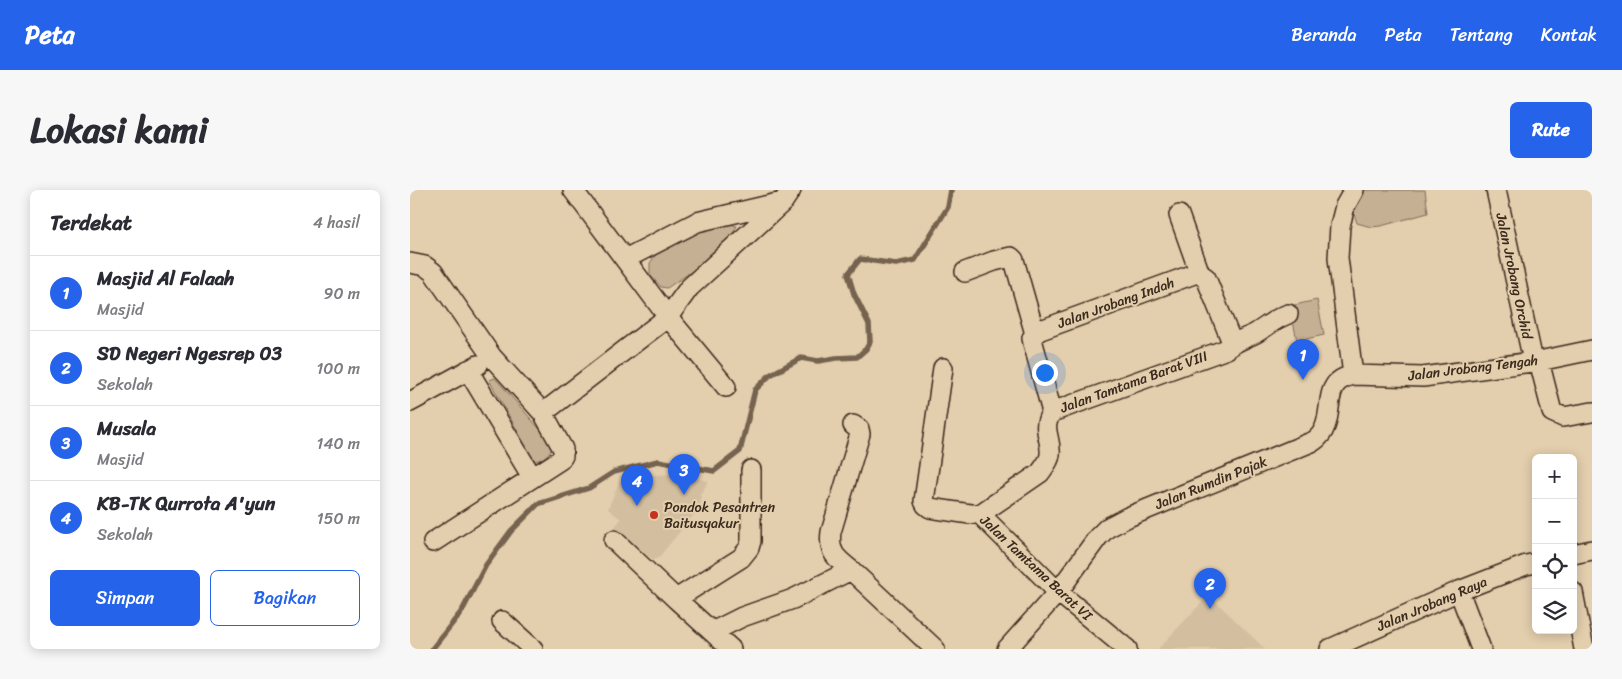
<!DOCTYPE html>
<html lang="id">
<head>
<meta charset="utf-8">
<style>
  body { margin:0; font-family:Sriracha,sans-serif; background:#f7f7f7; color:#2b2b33 }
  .controls { position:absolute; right:15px; bottom:15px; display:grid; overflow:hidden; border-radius:8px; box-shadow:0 2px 12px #0003 }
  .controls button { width:45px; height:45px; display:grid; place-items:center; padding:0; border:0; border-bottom:1px solid #e1e1e2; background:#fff; color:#2b2b33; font:25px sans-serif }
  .you { position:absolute; left:634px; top:182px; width:18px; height:18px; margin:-12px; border:4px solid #fff; border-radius:50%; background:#1a73e8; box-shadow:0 0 0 8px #1a73e833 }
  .badge { display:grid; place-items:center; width:32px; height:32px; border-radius:50%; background:#2563eb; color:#fff; font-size:16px; font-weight:700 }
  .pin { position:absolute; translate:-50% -41px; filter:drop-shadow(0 1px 2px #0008) }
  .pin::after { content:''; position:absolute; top:26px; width:18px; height:15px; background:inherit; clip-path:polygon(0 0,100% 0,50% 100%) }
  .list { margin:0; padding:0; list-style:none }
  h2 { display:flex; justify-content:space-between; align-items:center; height:65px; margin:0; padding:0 20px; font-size:21px }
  h2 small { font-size:16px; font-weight:400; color:#7c7c81 }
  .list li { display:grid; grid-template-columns:32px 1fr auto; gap:15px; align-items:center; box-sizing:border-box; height:75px; padding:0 20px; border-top:1px solid #e1e1e2 }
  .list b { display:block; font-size:19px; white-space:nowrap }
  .list p { margin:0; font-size:16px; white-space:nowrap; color:#7c7c81 }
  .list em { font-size:16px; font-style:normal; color:#7c7c81 }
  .actions { display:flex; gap:10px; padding:15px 20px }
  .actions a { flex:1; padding:11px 0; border:1px solid #2563eb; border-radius:8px; text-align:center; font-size:18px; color:#2563eb }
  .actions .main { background:#2563eb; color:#fff }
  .icon { flex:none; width:28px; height:28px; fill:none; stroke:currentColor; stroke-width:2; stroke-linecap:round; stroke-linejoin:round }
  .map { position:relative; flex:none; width:1182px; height:459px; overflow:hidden; border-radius:8px }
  header { display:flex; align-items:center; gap:30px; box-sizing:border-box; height:70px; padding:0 25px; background:#2563eb; color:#fff }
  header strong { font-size:24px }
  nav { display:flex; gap:28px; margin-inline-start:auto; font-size:18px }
  .intro { display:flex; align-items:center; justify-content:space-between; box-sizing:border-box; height:120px; padding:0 30px }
  h1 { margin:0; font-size:35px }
  .button { padding:12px 22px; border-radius:8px; background:#2563eb; color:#fff; font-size:18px; font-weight:700 }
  main { display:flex; gap:30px; padding:0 30px }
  aside { flex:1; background:#fff; border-radius:8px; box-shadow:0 2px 12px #0003 }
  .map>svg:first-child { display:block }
</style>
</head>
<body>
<header>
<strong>Peta</strong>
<nav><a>Beranda</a><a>Peta</a><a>Tentang</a><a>Kontak</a></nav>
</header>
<div class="intro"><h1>Lokasi kami</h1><a class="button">Rute</a></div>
<main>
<aside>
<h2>Terdekat<small>4 hasil</small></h2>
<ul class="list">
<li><span class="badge">1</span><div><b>Masjid Al Falaah</b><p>Masjid</p></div><em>90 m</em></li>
<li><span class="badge">2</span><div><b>SD Negeri Ngesrep 03</b><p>Sekolah</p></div><em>100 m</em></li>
<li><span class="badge">3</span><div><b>Musala</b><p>Masjid</p></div><em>140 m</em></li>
<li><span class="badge">4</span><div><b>KB-TK Qurrota A'yun</b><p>Sekolah</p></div><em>150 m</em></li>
</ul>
<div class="actions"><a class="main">Simpan</a><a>Bagikan</a></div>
</aside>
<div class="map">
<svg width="1182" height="459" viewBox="0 0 1182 459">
  <rect width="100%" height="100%" fill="#e3cead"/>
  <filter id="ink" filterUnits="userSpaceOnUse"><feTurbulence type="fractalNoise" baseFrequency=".02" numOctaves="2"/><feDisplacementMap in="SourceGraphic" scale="10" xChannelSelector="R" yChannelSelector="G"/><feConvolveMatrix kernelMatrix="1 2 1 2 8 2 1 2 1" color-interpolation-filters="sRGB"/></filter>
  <g filter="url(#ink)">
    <!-- built -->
    <path fill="#d3bfa0" d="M273,284L298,291L293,301L290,304L291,308L290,320L286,322L249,367L243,370L204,338L211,329L198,319L209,292L241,285Z
      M799,405L829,434L855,459H748Z"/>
    <!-- green -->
    <path fill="#c5b093" stroke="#806d58" d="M950,0H1015L1018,23L971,36L961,37L947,33L942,18Z
      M312,32L327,36C313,63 282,81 257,98L251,97L240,85V73L247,63L277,42Z
      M907,110L914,145L887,151L880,116Z
      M85,188L142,253L141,261L132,269L125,271L122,267L79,190Z"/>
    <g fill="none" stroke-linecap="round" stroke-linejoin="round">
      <!-- stream -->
      <path stroke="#74624f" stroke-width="5.5" d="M22,459L52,421L76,375L101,341L128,314L179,298L204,282L248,271L304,281L330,261L345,200L360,185L391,168L408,171L426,168L447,167L456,159L460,152L459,134L444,104L438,84L450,69L486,74L505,70L538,17L541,0"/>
      <!-- minor casing -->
      <g stroke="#3b2a1e" stroke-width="22">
        <path id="minor" d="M163,0L258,127L316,197
          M1086,0L1123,171
          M769,25L790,84
          M215,69L287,32L372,12
          M0,73L15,76L23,82L82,167L133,223L153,259V266L150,270L23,352
          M555,82L584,71L601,67L604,70L625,144
          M1129,171L1142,222L1153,227L1182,222
          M533,178L514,311L516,315L520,318L560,324H570L648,402L717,459
          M58,180L122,287
          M943,185L928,68L930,36L935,16L944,0
          M0,212L68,175
          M642,222L623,153L622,148L628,141L784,84H790L796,88L821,150V155
          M133,223L258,127L279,98L373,12L381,0
          M443,235L449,239L450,244L421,342C418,363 427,369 441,380L525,459
          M570,324L630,283C634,277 639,272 640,265C642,248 630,238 642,222L817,159C824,151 837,148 846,143C858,136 864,129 878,124
          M204,350L266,409L321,459
          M1163,364L1182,360
          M1049,401L1071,459
          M1163,402L1174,459
          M266,409L331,368L339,358L341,351V280
          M92,431L123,459
          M302,442L332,427L383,409L441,380
          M597,459L648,402L688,347L697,338L718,327L904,251C926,236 913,203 929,191C933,188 938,186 943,185L1013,187L1129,171L1182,160
          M920,459L1049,401L1116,375L1126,373"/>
      </g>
      <!-- minor -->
      <use href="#minor" stroke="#e3cead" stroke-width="19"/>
    </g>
  </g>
  <!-- markers -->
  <circle fill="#c8321e" stroke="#e3cead" stroke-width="2" cx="244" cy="325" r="5"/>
  <g text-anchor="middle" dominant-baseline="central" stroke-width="4" stroke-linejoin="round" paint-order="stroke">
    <!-- street labels -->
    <g font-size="14" fill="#3b2a1e" stroke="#e3cead">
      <text transform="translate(1104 86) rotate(78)">Jalan Jrobang Orchid</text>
      <text transform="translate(706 113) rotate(-20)">Jalan Jrobang Indah</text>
      <text transform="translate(1063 178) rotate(-7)">Jalan Jrobang Tengah</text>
      <text transform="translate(724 192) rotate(-20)">Jalan Tamtama Barat VIII</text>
      <text transform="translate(801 293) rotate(-22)">Jalan Rumdin Pajak</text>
      <text transform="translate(626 378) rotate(43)">Jalan Tamtama Barat VI</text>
      <text transform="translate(1022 414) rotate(-23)">Jalan Jrobang Raya</text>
    </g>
    <!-- poi labels -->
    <g font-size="14" fill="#3b2a1e" stroke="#e3cead" text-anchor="start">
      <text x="254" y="317">Pondok Pesantren<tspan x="254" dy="16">Baitusyakur</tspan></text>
    </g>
  </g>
</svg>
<div class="controls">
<button>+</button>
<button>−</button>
<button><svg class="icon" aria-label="locate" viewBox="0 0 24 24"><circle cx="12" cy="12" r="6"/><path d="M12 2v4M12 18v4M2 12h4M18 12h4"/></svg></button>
<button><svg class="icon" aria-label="layers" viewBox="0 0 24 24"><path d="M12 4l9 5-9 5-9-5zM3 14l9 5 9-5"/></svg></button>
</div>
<div class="you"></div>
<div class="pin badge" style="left:893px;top:190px">1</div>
<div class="pin badge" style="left:800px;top:419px">2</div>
<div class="pin badge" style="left:274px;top:305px">3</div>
<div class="pin badge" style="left:227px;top:316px">4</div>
</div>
</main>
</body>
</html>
